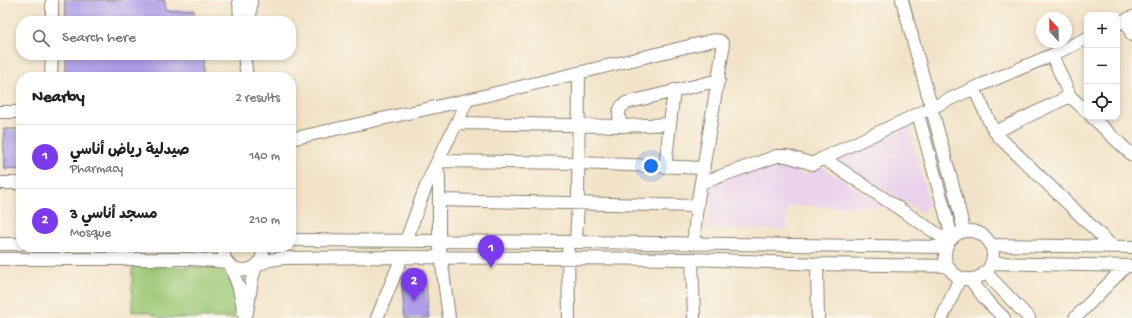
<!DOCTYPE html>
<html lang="en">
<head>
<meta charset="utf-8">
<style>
  body { margin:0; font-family:"Gochi Hand","Playpen Sans Arabic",sans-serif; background:#f2f2f2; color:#202124 }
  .controls { position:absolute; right:12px; top:12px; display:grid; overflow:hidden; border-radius:8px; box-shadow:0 2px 6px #0003 }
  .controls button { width:36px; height:36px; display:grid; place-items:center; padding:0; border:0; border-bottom:1px solid #e0e0e0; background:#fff; color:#202124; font:20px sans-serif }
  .compass { position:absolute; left:1036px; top:12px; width:36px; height:36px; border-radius:50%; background:#fff; box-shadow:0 2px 6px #0003; rotate:338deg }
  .you { position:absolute; left:651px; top:166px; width:14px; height:14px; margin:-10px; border:3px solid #fff; border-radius:50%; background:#1a73e8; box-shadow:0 0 0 6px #1a73e833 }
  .badge { display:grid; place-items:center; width:26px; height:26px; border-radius:50%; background:#7c3aed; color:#fff; font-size:13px; font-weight:700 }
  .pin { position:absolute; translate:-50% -33px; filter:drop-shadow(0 1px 2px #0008) }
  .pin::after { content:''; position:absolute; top:21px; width:14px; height:12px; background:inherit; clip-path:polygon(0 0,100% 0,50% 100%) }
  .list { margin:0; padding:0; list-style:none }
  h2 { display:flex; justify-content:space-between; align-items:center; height:52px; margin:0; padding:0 16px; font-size:17px }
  h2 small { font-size:13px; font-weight:400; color:#757577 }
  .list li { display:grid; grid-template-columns:26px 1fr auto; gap:12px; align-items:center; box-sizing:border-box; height:64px; padding:0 16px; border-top:1px solid #e0e0e0 }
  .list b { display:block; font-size:15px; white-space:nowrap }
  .list p { margin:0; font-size:13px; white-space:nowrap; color:#757577 }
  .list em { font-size:13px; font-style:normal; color:#757577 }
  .icon { flex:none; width:22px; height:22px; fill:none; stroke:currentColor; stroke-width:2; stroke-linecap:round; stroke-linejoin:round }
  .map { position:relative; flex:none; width:1132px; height:318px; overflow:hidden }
  .search { position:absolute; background:#fff; box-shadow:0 2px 6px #0003; left:16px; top:16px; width:280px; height:44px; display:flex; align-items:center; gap:10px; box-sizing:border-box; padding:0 14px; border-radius:16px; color:#757577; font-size:15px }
  .panel { position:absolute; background:#fff; box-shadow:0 2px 6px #0003; left:16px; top:72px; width:280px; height:180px; border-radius:16px }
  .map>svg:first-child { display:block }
</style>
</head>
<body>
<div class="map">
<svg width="1132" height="318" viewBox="0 0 1132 318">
  <rect width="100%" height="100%" fill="#fbf7ec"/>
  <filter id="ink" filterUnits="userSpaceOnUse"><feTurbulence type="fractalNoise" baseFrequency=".025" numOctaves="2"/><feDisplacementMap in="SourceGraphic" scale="8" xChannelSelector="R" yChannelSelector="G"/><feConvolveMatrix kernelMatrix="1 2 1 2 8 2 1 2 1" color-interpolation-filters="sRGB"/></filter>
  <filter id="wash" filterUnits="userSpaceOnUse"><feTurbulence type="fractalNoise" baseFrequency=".012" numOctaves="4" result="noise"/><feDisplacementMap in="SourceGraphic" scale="16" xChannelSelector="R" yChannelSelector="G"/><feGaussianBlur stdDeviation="0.9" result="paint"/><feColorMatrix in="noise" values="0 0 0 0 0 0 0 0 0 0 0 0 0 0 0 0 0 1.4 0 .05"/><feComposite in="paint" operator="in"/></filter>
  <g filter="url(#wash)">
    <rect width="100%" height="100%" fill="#f2e3c8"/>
    <!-- built -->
    <path fill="#ead1ec" d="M909,125L929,205L921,212L836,160Z
      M780,162L804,176L821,167L882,204V207L787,206V229L707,230L714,183Z"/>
    <!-- green -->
    <path fill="#9cc875" stroke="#5c7248" d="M132,267H212C215,268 219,268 221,270C235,278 235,304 235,318H161L147,312H132Z"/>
    <g id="blocks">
      <!-- building -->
      <path fill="#ad9de8" d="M65,0H165V10H193V21H65Z
        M65,55H204V77H65Z
        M4,129H21V169H4Z
        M409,268L425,270L429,318H405L402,284Z"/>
    </g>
  </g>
  <g filter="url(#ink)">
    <use href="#blocks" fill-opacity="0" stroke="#878072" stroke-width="1"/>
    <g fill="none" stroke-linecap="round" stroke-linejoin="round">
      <!-- minor casing -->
      <g stroke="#878072" stroke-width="14">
        <path id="minor" d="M239,0L240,21
          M902,0L956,197L964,231
          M1126,20L1132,35
          M52,21V0
          M250,21L251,0
          M1117,24L1132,17
          M244,55L247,77
          M1052,55L1070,96L1087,112
          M51,77L52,55
          M974,88L991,125L999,137L1113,247
          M0,112H21
          M918,114L952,237
          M1092,117L1132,155
          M458,123L621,126L670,124
          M621,126C619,117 616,109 626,103L719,80
          M995,132L1070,96
          M291,139L467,100L710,41C718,39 724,40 723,49L697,206L693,244
          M823,158L948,241
          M438,161L579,163L704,168
          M436,165L439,176V241L449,318
          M665,167L674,90
          M0,183H21
          M701,183L777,156H787L813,164L823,158L974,88L1052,55L1087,38
          M439,200L697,206
          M945 255a24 24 0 1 1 48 0a24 24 0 1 1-48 0Z
          M291,240L576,242L946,247
          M406,240C413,223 418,206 425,189C437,158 455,130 467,100
          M576,242L578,203L579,73
          M0,244H21
          M991,245L1132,247
          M224,247C219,275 265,280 263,247
          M568,251L569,318
          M0,259H192L227,262
          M692,259L694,318
          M991,263L1132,266
          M259,264L270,260L283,258L402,257L692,259L817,264L947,266
          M817,264L818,318
          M231,266L239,288L245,318
          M985,272L1029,318
          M970,279L986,300L1004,318
          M247,313L252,279L256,266
          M377,318L402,257
          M942,318L960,278
          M1075,318L1126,266"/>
      </g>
      <!-- minor -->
      <use href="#minor" stroke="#fff" stroke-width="12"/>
    </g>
  </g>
</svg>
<div class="controls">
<button>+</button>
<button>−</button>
<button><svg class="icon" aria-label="locate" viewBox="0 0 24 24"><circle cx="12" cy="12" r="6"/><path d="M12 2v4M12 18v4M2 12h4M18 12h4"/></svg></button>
</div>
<svg class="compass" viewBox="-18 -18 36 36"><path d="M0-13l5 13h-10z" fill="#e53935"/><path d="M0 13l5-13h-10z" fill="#757577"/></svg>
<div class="you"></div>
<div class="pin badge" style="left:491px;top:268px">1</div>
<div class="pin badge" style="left:414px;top:301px">2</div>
<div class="search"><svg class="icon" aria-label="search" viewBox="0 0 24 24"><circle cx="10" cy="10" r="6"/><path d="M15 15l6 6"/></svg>Search here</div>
<section class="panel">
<h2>Nearby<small>2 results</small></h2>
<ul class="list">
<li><span class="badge">1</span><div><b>صيدلية رياض أناسي</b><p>Pharmacy</p></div><em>140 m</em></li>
<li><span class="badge">2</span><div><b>مسجد أناسي 3</b><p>Mosque</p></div><em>210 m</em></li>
</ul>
</section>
</div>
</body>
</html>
